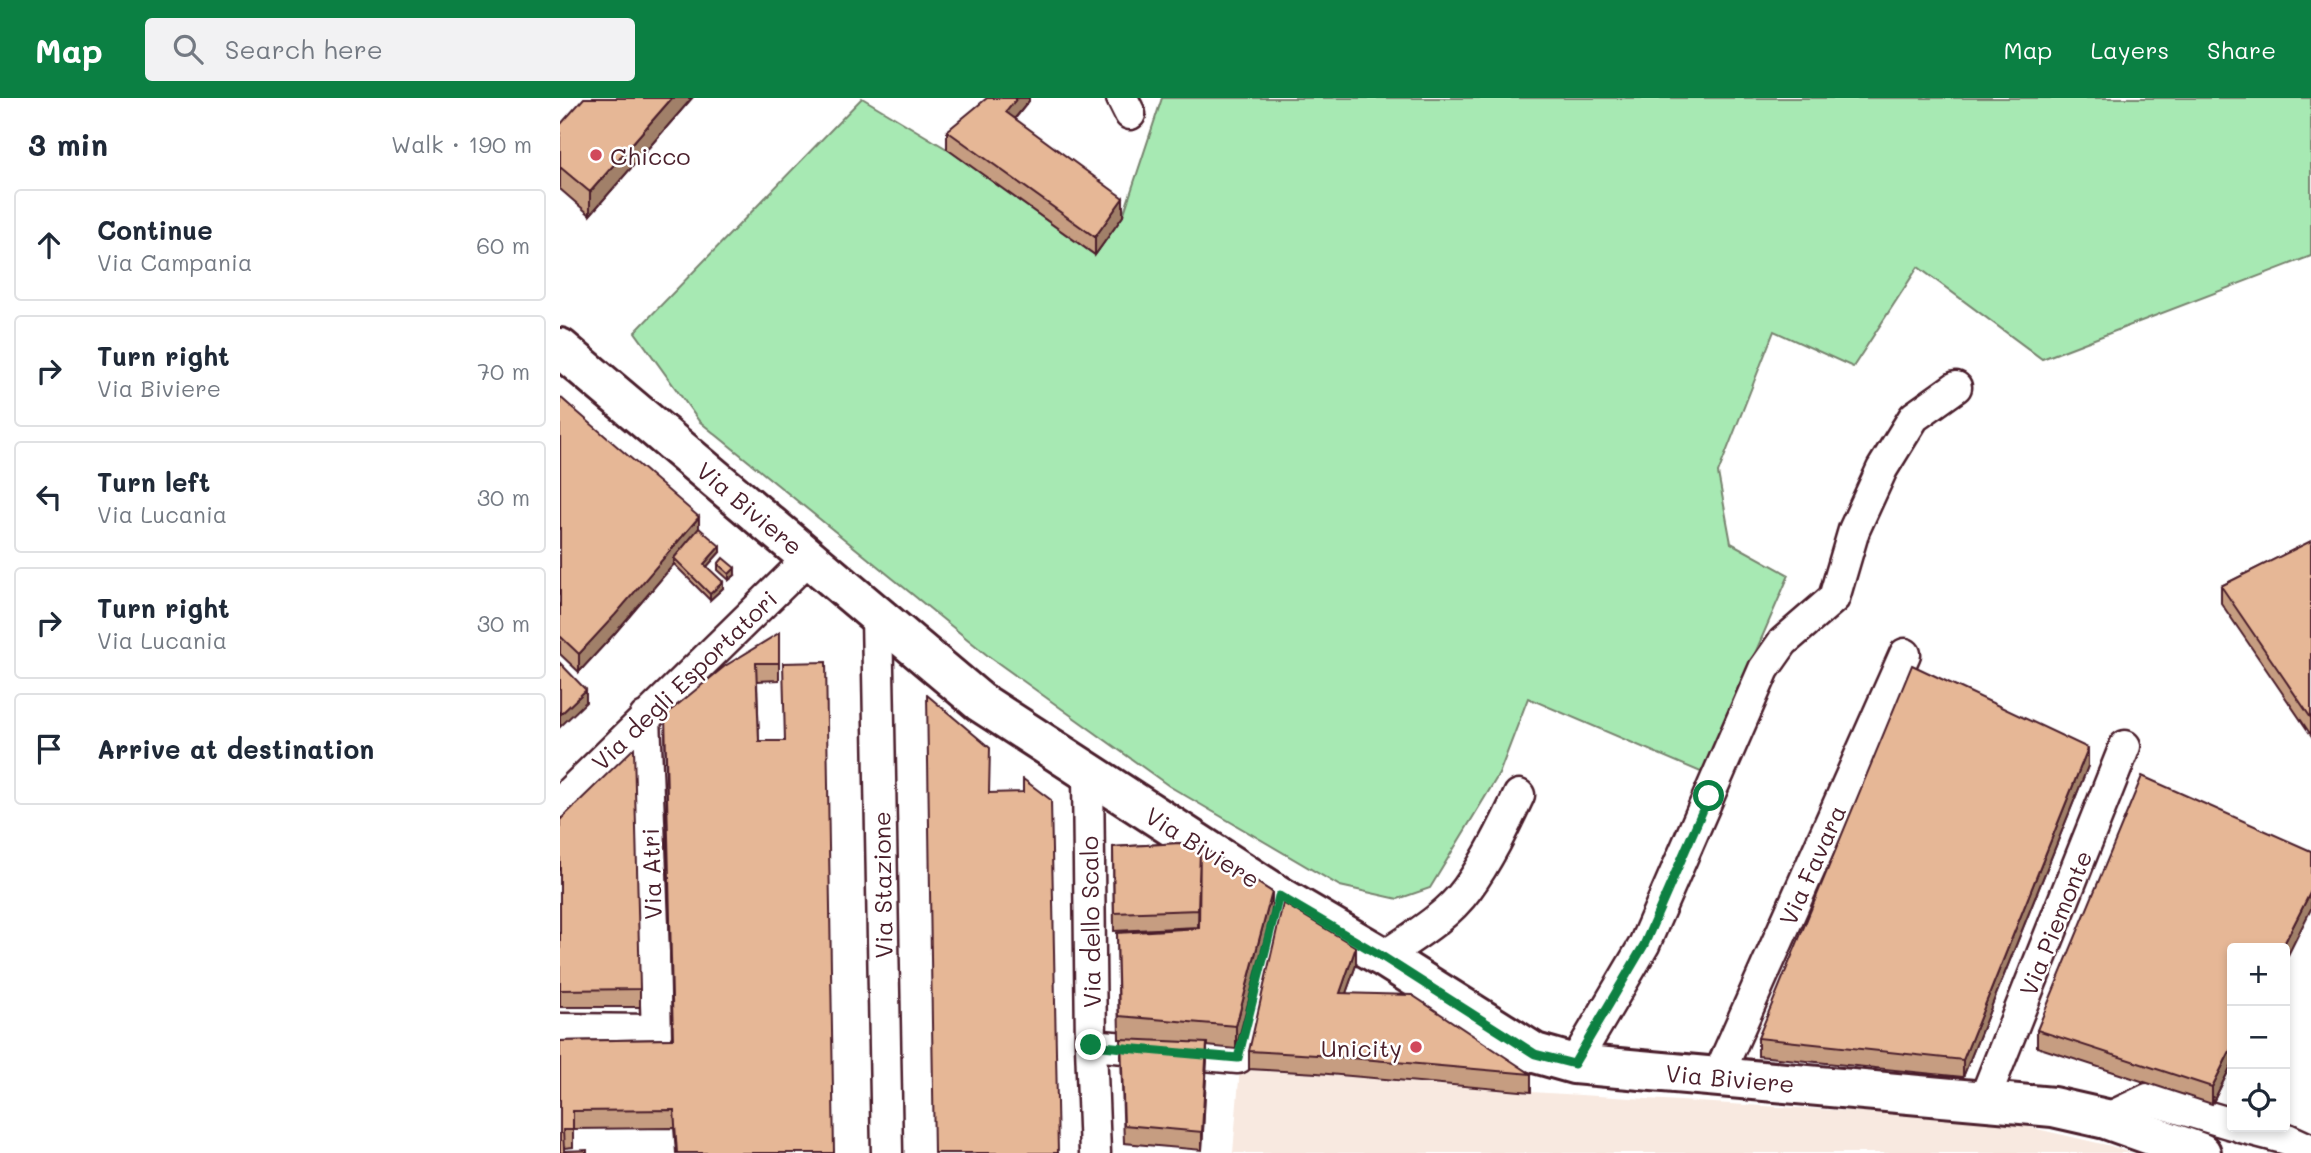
<!DOCTYPE html>
<html lang="en">
<head>
<meta charset="utf-8">
<style>
  body { margin:0; font-family:Mali,sans-serif; background:#f2f2f3; color:#1f2937 }
  .controls { position:absolute; right:21px; bottom:21px; display:grid; overflow:hidden; border-radius:7px; box-shadow:0 4px 10px #0003 }
  .controls button { width:63px; height:63px; display:grid; place-items:center; padding:0; border:0; border-bottom:2px solid #e0e1e3; background:#fff; color:#1f2937; font:35px sans-serif }
  .stop { position:absolute; width:21px; height:21px; margin:-16px; border:5px solid #0b8043; border-radius:50%; background:#fff }
  .stop.end { background:#0b8043; border-color:#fff; box-shadow:0 2px 7px #0008 }
  .list { margin:0; padding:0; list-style:none }
  h2 { display:flex; justify-content:space-between; align-items:center; height:91px; margin:0; padding:0 28px; font-size:30px }
  h2 small { font-size:23px; font-weight:400; color:#747a83 }
  .list li { display:grid; grid-template-columns:46px 1fr auto; gap:21px; align-items:center; box-sizing:border-box; height:112px; margin:0 14px 14px; padding:0 14px; border:2px solid #e0e1e3; border-radius:7px }
  .list b { display:block; font-size:26px; white-space:nowrap }
  .list p { margin:0; font-size:23px; white-space:nowrap; color:#747a83 }
  .list em { font-size:23px; font-style:normal; color:#747a83 }
  .icon { flex:none; width:38px; height:38px; fill:none; stroke:currentColor; stroke-width:2; stroke-linecap:round; stroke-linejoin:round }
  .map { position:relative; flex:none; width:1751px; height:1055px; overflow:hidden }
  header { display:flex; align-items:center; gap:42px; box-sizing:border-box; height:98px; padding:0 35px; background:#0b8043; color:#fff }
  header strong { font-size:33px }
  nav { display:flex; gap:38px; margin-inline-start:auto; font-size:24px }
  .search { width:490px; height:63px; background:#f2f2f3; display:flex; align-items:center; gap:18px; box-sizing:border-box; padding:0 24px; border-radius:7px; color:#747a83; font-size:26px }
  main { display:flex }
  aside { flex:1; background:#fff }
  .map>svg:first-child { display:block }
</style>
</head>
<body>
<header>
<strong>Map</strong>
<div class="search"><svg class="icon" aria-label="search" viewBox="0 0 24 24"><circle cx="10" cy="10" r="6"/><path d="M15 15l6 6"/></svg>Search here</div>
<nav><a>Map</a><a>Layers</a><a>Share</a></nav>
</header>
<main>
<aside>
<h2>3 min<small>Walk · 190 m</small></h2>
<ul class="list">
<li><svg class="icon" aria-label="ahead" viewBox="0 0 24 24"><path d="M12 20V5M6 11l6-6 6 6"/></svg><div><b>Continue</b><p>Via Campania</p></div><em>60 m</em></li>
<li><svg class="icon" aria-label="right" viewBox="0 0 24 24"><path d="M7 20v-9h11M14 6l5 5-5 5"/></svg><div><b>Turn right</b><p>Via Biviere</p></div><em>70 m</em></li>
<li><svg class="icon" aria-label="left" viewBox="0 0 24 24"><path d="M17 20v-9H6M10 6l-5 5 5 5"/></svg><div><b>Turn left</b><p>Via Lucania</p></div><em>30 m</em></li>
<li><svg class="icon" aria-label="right" viewBox="0 0 24 24"><path d="M7 20v-9h11M14 6l5 5-5 5"/></svg><div><b>Turn right</b><p>Via Lucania</p></div><em>30 m</em></li>
<li><svg class="icon" aria-label="arrive" viewBox="0 0 24 24"><path d="M6 21V4h12l-3 4 3 4H6"/></svg><div><b>Arrive at destination</b></div></li>
</ul>
</aside>
<div class="map">
<svg width="1751" height="1055" viewBox="0 0 1751 1055">
  <rect width="100%" height="100%" fill="#fff"/>
  <filter id="ink" filterUnits="userSpaceOnUse"><feTurbulence type="fractalNoise" baseFrequency=".0143" numOctaves="2"/><feDisplacementMap in="SourceGraphic" scale="14" xChannelSelector="R" yChannelSelector="G"/><feConvolveMatrix kernelMatrix="1 2 1 2 8 2 1 2 1" color-interpolation-filters="sRGB"/></filter>
  <g filter="url(#ink)">
    <!-- built -->
    <path fill="#f8e9e0" d="M680,969L971,994L1438,1022L1551,1048L1571,1055H673Z"/>
    <!-- green -->
    <path fill="#a7e9b3" stroke="#78846f" stroke-width="2" d="M302,0L387,51L535,157L563,118L602,0H1751V158L1482,261L1358,169L1293,269L1214,233L1158,375L1171,445L1229,477L1143,675L968,600L939,676L870,790L838,801L780,788L609,688L427,557L139,323L75,234Z"/>
    <g fill="none" stroke-linecap="round" stroke-linejoin="round">
      <!-- street casing -->
      <g stroke="#4a1f2b" stroke-width="35">
        <path id="street" d="M562,0L570,16
          M317,519L327,1055
          M528,676L531,947L535,1055
          M0,704L249,460
          M823,859C852,839 886,820 907,791C928,762 944,729 959,697
          M0,931L97,932L85,619
          M531,947L678,960L719,798
          M1014,966L1084,847L1204,571L1223,544L1274,500L1294,432L1322,371L1354,319L1396,289
          M1158,978L1345,556
          M1424,1002L1565,648
          M1546,1021L1588,1001L1672,1026
          M1681,1029L1727,1041L1751,1052"/>
      </g>
      <!-- secondary casing -->
      <g stroke="#4a1f2b" stroke-width="44">
        <path id="secondary" d="M0,250L420,604L719,798L823,859L975,955L1014,966L1493,1009L1546,1021L1641,1055"/>
      </g>
      <!-- street -->
      <use href="#street" stroke="#fff" stroke-width="30"/>
      <!-- secondary -->
      <use href="#secondary" stroke="#fff" stroke-width="38"/>
    </g>
    <!-- wall -->
    <path fill="#c69d81" stroke="#4a1f2b" stroke-width="2" d="M132,0L30,117L0,91V27Z
      M469,0V3L455,21L563,118L535,157L387,51V33Z
      M0,299L139,430L160,454L147,468L163,490L150,502L114,466L55,535L19,574L0,556Z
      M1751,443V637L1661,505V488Z
      M158,466L175,477L169,482L158,472Z
      M219,535V582L197,583L199,643L274,1055H116L114,1030L13,1031V1049L4,1050L0,1055V943L112,941L105,635Z
      M1528,668L1403,979L1198,958V940Z
      M0,722L80,891V909H0Z
      M620,745L640,753V748L712,794V816L676,951L647,948L642,1052L564,1045L561,958L562,941H559L557,835L639,830V778L638,829L554,833L553,749Z
      M1672,850V966L1652,1006L1477,949V932Z
      M796,867L786,895L971,976V994L757,975L689,971V953Z"/>
    <!-- shaded-wall -->
    <path fill="#a18069" stroke="#4a1f2b" stroke-width="2" d="M112,0H132L30,117V94Z
      M457,0H469V3L446,31V14Z
      M563,100V118L535,157V139Z
      M139,419V436L114,460V466L55,535L19,574V556Z
      M160,448V454L144,472V466Z
      M175,470V477L169,482V476Z
      M163,484V490L150,502V496Z
      M26,592V604L0,629V617Z
      M1528,650V668L1403,979V962Z
      M1751,793V811L1725,863V850H1722Z
      M712,794V816L676,951V928Z
      M796,849V867L780,912V895Z
      M647,945V963L642,1052V1034Z
      M1672,949V966L1652,1006V989Z"/>
    <!-- building -->
    <path fill="#e6b796" stroke="#4a1f2b" stroke-width="2" d="M24,0H112L30,94L0,69V27Z
      M427,0H457L446,14L563,100L535,139L387,33Z
      M0,299L139,419L55,517L19,556L0,538Z
      M139,430L160,448L144,466L163,484L150,496L114,460Z
      M1751,443V620L1661,488Z
      M163,460L175,470L169,476L158,466Z
      M219,535V565H196L199,643H225L223,565L266,564L274,1055H117L114,1012L13,1013V1032H3L4,1053L27,1052V1055H0V943L113,941L105,617L165,568Z
      M0,565L26,592L0,617Z
      M1352,567L1528,650L1403,962L1198,940Z
      M367,597L430,650L429,695L463,694V681L491,702L498,1055H374Z
      M74,650L80,891L0,892V722Z
      M1582,678L1751,753V793L1722,850H1672V949L1652,989L1477,932Z
      M620,745L640,753L638,812L554,815L553,749Z
      M640,748L712,794L676,928L559,918L557,835L639,830Z
      M723,805L796,849L780,895L852,897L971,976L757,957L689,953Z
      M561,941L647,945L642,1034L564,1027Z"/>
  </g>
  <g fill="none" stroke-linecap="round" stroke-linejoin="round" filter="url(#ink)">
    <!-- route -->
    <path stroke="#0b8043" stroke-width="9" d="M531,947L678,960L719,798L823,859L975,956L1014,966L1084,847L1149,698"/>
  </g>
  <!-- markers -->
  <g fill="#d1495b" stroke="#fff" stroke-width="2.5">
    <circle cx="36" cy="57" r="7"/>
    <circle cx="856" cy="949" r="7"/>
  </g>
  <g text-anchor="middle" dominant-baseline="central" stroke-width="5" stroke-linejoin="round" paint-order="stroke">
    <!-- poi labels -->
    <g font-size="24" fill="#4a1f2b" stroke="#fff" text-anchor="start">
      <text x="50" y="57">Chicco</text>
      <text x="842" y="949" text-anchor="end">Unicity</text>
    </g>
    <!-- street labels -->
    <g font-size="24" fill="#4a1f2b" stroke="#fff">
      <text transform="translate(190 410) rotate(40)">Via Biviere</text>
      <text transform="translate(124 582) rotate(-44)">Via degli Esportatori</text>
      <text transform="translate(643 749) rotate(32)">Via Biviere</text>
      <text transform="translate(1252 767) rotate(-66)">Via Favara</text>
      <text transform="translate(91 776) rotate(-92)">Via Atri</text>
      <text transform="translate(322 787) rotate(-91)">Via Stazione</text>
      <text transform="translate(530 824) rotate(-91)">Via dello Scalo</text>
      <text transform="translate(1495 825) rotate(-68)">Via Piemonte</text>
      <text transform="translate(1170 980) rotate(5)">Via Biviere</text>
    </g>
  </g>
</svg>
<div class="controls">
<button>+</button>
<button>−</button>
<button><svg class="icon" aria-label="locate" viewBox="0 0 24 24"><circle cx="12" cy="12" r="6"/><path d="M12 2v4M12 18v4M2 12h4M18 12h4"/></svg></button>
</div>
<div class="stop" style="left:1149px;top:698px"></div>
<div class="stop end" style="left:531px;top:947px"></div>
</div>
</main>
</body>
</html>
